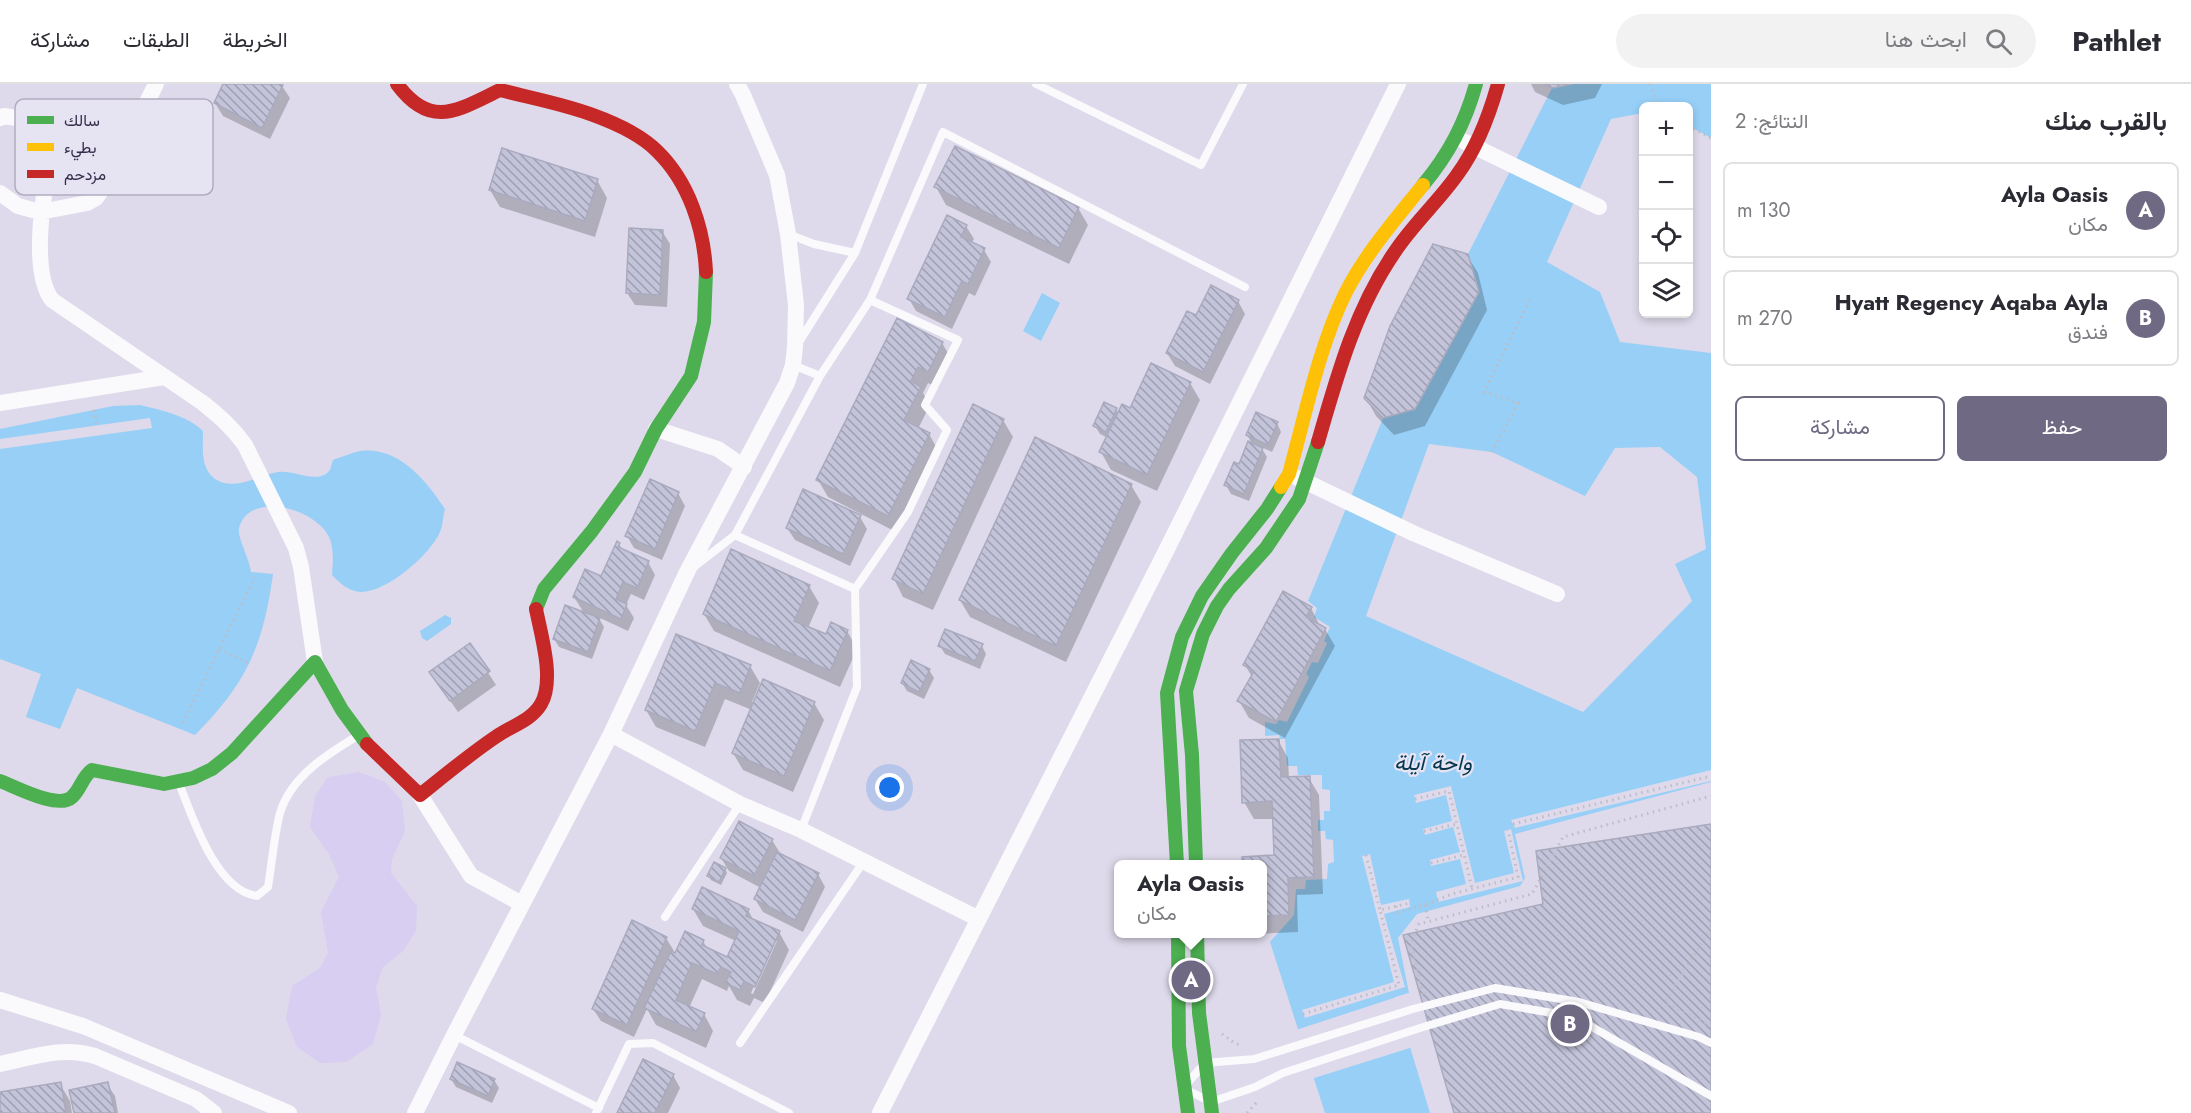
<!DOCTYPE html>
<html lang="ar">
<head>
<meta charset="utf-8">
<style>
  body { margin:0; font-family:Jost,Vazirmatn,sans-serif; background:#f2f2f3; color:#2b2b33; direction:rtl }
  .controls { position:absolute; right:18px; top:18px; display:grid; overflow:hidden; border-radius:9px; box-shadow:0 3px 9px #0003 }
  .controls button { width:54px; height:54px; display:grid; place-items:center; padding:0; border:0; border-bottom:2px solid #e1e1e2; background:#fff; color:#2b2b33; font:30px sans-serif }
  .you { position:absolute; left:890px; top:704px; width:21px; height:21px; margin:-15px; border:4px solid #fff; border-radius:50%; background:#1a73e8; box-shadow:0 0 0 9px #1a73e833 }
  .badge { display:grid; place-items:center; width:39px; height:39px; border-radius:50%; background:#706983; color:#fff; font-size:20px; font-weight:700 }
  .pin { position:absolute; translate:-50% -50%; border:3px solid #fff; box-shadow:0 2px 6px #0006 }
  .popup { position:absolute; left:1114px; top:776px; width:153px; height:78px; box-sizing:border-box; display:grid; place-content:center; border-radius:9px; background:#fff; filter:drop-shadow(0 2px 4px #0005); font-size:20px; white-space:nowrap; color:#7c7c81 }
  .popup b { font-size:22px; color:#2b2b33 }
  .popup::after { content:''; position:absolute; left:50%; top:100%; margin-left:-12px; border:12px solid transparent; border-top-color:#fff }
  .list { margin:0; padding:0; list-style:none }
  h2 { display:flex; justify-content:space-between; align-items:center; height:78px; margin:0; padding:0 24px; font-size:26px }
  h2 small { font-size:20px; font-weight:400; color:#7c7c81 }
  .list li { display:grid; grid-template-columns:39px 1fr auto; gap:18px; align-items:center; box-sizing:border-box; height:96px; margin:0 12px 12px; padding:0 12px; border:2px solid #e1e1e2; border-radius:9px }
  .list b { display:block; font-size:22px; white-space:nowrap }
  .list p { margin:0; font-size:20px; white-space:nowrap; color:#7c7c81 }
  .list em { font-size:20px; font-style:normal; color:#7c7c81 }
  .actions { display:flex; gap:12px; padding:18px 24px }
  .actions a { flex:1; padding:14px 0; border:2px solid #706983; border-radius:9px; text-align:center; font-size:21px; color:#706983 }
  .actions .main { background:#706983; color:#fff }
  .icon { flex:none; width:33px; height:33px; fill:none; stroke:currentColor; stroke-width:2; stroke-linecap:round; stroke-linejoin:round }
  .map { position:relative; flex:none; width:1711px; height:1029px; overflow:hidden; direction:ltr }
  header { display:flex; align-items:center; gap:36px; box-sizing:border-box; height:84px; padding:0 30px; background:#fff; border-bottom:2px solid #e1e1e2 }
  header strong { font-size:28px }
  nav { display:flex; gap:33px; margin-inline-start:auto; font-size:21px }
  .search { width:420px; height:54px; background:#f2f2f3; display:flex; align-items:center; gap:15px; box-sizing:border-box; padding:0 21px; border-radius:33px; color:#7c7c81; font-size:22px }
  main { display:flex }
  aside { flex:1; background:#fff }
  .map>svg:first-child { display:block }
</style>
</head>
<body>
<header>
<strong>Pathlet</strong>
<div class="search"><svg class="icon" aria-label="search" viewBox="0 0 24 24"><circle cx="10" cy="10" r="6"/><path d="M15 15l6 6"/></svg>ابحث هنا</div>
<nav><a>الخريطة</a><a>الطبقات</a><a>مشاركة</a></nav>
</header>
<main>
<aside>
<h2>بالقرب منك<small>النتائج: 2</small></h2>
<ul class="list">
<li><span class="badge">A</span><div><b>Ayla Oasis</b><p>مكان</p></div><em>130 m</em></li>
<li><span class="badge">B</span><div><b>Hyatt Regency Aqaba Ayla</b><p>فندق</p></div><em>270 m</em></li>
</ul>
<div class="actions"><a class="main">حفظ</a><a>مشاركة</a></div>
</aside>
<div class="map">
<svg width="1711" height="1029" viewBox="0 0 1711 1029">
  <defs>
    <pattern id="building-back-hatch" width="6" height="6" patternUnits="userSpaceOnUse" patternTransform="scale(1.5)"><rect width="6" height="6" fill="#c3c4da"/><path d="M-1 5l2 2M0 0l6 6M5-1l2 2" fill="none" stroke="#9f9fb3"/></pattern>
  </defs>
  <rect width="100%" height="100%" fill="#dedaeb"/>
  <!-- built -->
  <path fill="#d7cef2" d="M359,688L385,698L402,717L405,747L392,775L391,789L417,822L416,847L403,867L383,883L376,903L381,931L373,960L346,978L320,979L297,963L286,935L292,902L320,884L328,869L321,828L339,793L329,770L310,743L315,712L328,693Z"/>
  <!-- water -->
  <path fill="#97cff6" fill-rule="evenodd" d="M1572,0H1711V54L1689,42L1688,22H1644L1643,29L1611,35L1547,178L1600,208L1620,258L1711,269V698L1515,750L1525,794L1520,802L1417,830L1398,854L1409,909L1395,913L1430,1029H1325L1270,858L1294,831L1296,805H1305L1306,796L1327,795L1328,780L1334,778L1333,756L1326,755L1325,747H1318V736H1324V727H1330V706L1322,705V691H1298L1297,682H1287L1285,655H1280L1279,651L1265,652V638L1276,640L1279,636L1287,638L1309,593L1306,590L1312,578L1318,579L1327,559L1324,557L1330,543L1314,533L1317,524L1308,517L1383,334L1415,325L1478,208L1468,170L1552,4ZM1429,360L1492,368L1585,412L1615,364L1660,363L1697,393L1706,465L1675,480L1692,517L1583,628L1366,532Z
    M1042,209L1060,219L1041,257L1023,247Z
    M140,321C161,326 188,332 203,347C203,364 200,384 215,395C235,408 258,391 278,388C293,386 310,397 324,391C331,388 331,382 333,376C342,373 351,369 360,367C398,362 426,396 445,425C443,432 443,441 440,448C430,471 386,509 360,508C348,507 340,499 332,491C333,479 334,467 330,455C318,425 250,405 239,444C237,453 250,476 251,488L273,490C263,562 247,599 195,651L77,604L60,645L26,633L41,590L0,575V345L113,322Z
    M445,531L451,534V540L427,557L422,554L420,547Z"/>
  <!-- pier -->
  <path fill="#dedaeb" d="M150,334L152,344L0,365V355Z
    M1711,686V697L1515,744L1511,736Z
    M1451,702L1475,799L1514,789L1504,747L1511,745L1523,797L1438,818L1436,808L1466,800L1460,775L1431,782L1430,776L1460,768L1453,743L1425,751L1423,745L1452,737L1446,711L1416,719L1414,711Z
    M1370,770L1381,821L1409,815L1410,823L1384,830L1405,903L1305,934L1302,926L1394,898L1362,772Z
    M1409,909L1410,912L1398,915L1413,963L1311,995L1296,946Z"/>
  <!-- shadow -->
  <path fill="#0003" fill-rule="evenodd" d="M225,0H279L282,2L290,14L270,55L223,32L215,19Z
    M1531,0H1602L1595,14L1563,21L1535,8Z
    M597,96L607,114L595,153L500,123L490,106Z
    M936,103L1078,124L1088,141L1069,180L946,121Z
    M966,142L974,155L971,160L984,166L991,178L975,212L969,209L952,245L916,227L909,215Z
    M662,147L670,160L667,223L635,221L627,209Z
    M1467,171L1478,189L1487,226L1425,342L1394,351L1376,332L1366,314Z
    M1238,217L1245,230L1210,300L1175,282L1167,269L1196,234Z
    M898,236L942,259L952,276L938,304L928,299L923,309L930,321L918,345L929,350L939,368L898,449L828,413L818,396Z
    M1190,299L1200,316L1157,407L1111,386L1101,368L1108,354L1100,350L1095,342L1116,325L1119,330Z
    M1003,336L1013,353L933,526L903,513L894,495Z
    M1277,339L1281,348L1272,368L1261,363L1267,373L1249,417L1231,410L1226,401L1253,361L1247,351Z
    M1131,401L1141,418L1066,578L970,533L960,516Z
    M678,409L685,422L662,476L634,464L627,452Z
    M860,433L867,445L850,482L795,456L787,444Z
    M619,460L624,468L648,478L655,491L644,516L631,510L626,521L634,534L628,547L598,533L604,543L592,575L559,563L554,555L584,529L574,513L602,494Z
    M809,502L819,519L808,544L826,552L847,547L857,565L840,603L714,547L704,530Z
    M1311,524L1320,542L1325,545L1335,562L1285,654L1249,634L1239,617L1252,593L1245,581Z
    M470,561L496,601L458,628L439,601Z
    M940,562H982L986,570L980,585L945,570Z
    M750,582L760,599L752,618L814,619L824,636L793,708L743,686L733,669L752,626L725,615L705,663L656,643L646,626Z
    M929,586L934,594L924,615L907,607L902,599Z
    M1278,656L1288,674L1289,695L1309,694L1319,711L1323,810L1297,811L1298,848L1256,850H1263V780H1244V774L1276,773L1274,735H1254L1244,718Z
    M772,756L780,769L779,771L818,790L825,803L803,848L763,828L755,815L761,804L729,787L721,774Z
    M725,785L727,789L721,801L711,796L709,792Z
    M693,825L748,826L754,837L779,848L789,866L765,919L754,914L750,922L737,916L729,902L727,907L702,895L689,924L704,930L713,947L706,964L656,941L647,925L634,953L601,937L593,925L666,854L674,867L673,869L676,871L703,857L708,866L728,875L736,857L703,842ZM774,857H777L753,910L751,909Z
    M673,991L680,1004L668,1029H619Z
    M451,995L494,996L499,1004L492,1019L456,1003Z
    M60,1000L70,1017L72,1029H0V1010Z
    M107,1000L115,1012L118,1029H76Z"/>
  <!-- building -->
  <path fill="url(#building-back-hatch)" stroke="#a9aabe" stroke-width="1.5" d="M223,0H282L283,1L262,44L214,19Z
    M1543,0H1572L1552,4Z
    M955,62L1079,123L1059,164L934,103Z
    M502,64L598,95L585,137L489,106Z
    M947,131L967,141L961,153L985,164L968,200L962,197L945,233L907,215Z
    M629,144L663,146L660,211L626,209Z
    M1433,160L1468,170L1479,208L1415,325L1383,334L1364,314L1390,242Z
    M1211,201L1239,216L1203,288L1166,269L1187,227L1196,231Z
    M897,234L943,258L928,288L918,283L911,297L921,303L904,336L930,349L888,432L816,396Z
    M1151,279L1191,298L1147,391L1099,368L1122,320L1130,324Z
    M1104,318L1117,324L1106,348L1093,342Z
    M973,320L1004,335L923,510L892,495Z
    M1256,328L1278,338L1268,361L1246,351Z
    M1035,353L1132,400L1056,562L959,516Z
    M1248,357L1263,364L1244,410L1224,401L1234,378L1239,380Z
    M650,395L679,408L655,465L625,452Z
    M803,405L861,431L843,470L786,444Z
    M617,457L620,459L618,463L649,477L637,504L623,498L616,515L627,520L621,535L573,513L585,485L601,492Z
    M731,465L810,501L794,537L826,550L831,538L848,546L830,587L703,530Z
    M1283,507L1312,523L1306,533L1326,544L1276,638L1237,617L1254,587L1243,581Z
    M565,521L600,534L588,568L553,555Z
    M945,545L983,560L975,577L938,562Z
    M676,550L751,581L740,609L715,599L695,647L645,626Z
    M470,559L490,587L450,617L429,588Z
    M911,576L930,585L919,608L901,599Z
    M763,595L815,618L784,692L732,669Z
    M1279,655L1281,693L1310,692L1314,793L1288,794L1289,831L1263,832V780H1242V773L1274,771L1272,717L1242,719L1240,656Z
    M739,737L773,755L754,792L720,774Z
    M1711,740V1029H1454L1403,851L1543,820L1536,767Z
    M777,768L819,789L795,836L754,815Z
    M714,778L726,784L719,798L707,792Z
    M702,803L749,825L746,832L780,847L755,903L744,897L740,906L725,899L731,888L721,883L717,890L692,879L676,916L705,929L696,948L644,924L671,867L675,869L685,847L704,856L702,861L727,873L739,847L692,825Z
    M632,836L667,853L627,941L592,925Z
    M643,975L674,990L655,1029H617Z
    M457,978L495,995L488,1012L450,995Z
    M61,998L66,1029H0V1008Z
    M108,998L115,1029H74L69,1006Z"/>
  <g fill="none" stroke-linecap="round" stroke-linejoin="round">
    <!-- path -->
    <path stroke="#bebcc5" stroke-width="3" stroke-dasharray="1.5 4.5" stroke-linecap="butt" d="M1650,0L1658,22
      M1688,42L1711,54
      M94,326L97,341
      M1492,368L1518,319L1484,308L1530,215
      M219,565L249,579
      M183,639L255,493
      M1415,715L1449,707L1472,804
      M1513,740L1711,692
      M1424,747L1457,740
      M1366,771L1380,826
      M1431,779L1464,771
      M1425,821L1428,836
      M1396,822L1397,828L1425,821L1452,810L1518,793L1508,746
      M1711,844L1665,918L1711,942
      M1423,910L1411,858L1419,840L1532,810L1563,753L1711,712
      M1303,930L1399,901L1380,826L1410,819
      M1222,950L1233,958L1242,962
      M1247,1029L1258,1017"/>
    <!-- lane -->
    <path stroke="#faf9fc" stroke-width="8" d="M1036,0L1201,81L1243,0
      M788,150L814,160L855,169
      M799,258L855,169L923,0
      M793,281L820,292
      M735,451L820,292L870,216L943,48L1245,203
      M695,482L735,451L855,505L908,428L947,346L925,321L958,256L870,216
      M179,699C192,732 216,807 257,812L268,803C272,779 274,752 280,729C291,692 329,669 359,651
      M801,746L857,603L855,505
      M665,833L740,720
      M454,951L599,1024
      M740,959L864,777
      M1711,959L1699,953L1579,918L1495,904L1413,925L1254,975L1205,979L1183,1004L1211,1018L1255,1003L1283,989L1420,944L1500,920L1575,933L1711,1012
      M596,1029L629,960L653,959L789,1029"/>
    <!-- street -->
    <path stroke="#faf9fc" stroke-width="16" d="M0,34L4,32L56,40L90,52L121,68
      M56,40C49,81 26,182 52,216L203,319C219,332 233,344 245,361L296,464L301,483L315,578
      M1465,58L1599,123
      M0,109L18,122L40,128L87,119L96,114L109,95L156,0
      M0,319L164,293
      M656,345L718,365L744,383
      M1298,394L1415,450L1557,510
      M611,650L740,720L801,746L979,835
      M420,711L471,792L522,820
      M0,916L83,942L289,1029
      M0,980C34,973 61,962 95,972L196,1015L214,1029
      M415,1029L454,951L611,650L687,488L787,299L793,281L795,263L796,221L788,150L777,91L743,11L737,0
      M880,1029L1165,469L1398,0"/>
    <!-- fast -->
    <path stroke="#4caf50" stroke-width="14" d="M1423,101C1449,70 1465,39 1476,0
      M536,525L544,505L592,447L635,388L656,345L691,292L704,238L706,188
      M0,697C16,703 58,726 72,713C81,705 82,693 92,686L164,700L193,694L212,685L232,669L315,578L342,626L367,660
      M1177,780L1167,609L1182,553L1202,512L1232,469L1267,425L1281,403
      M1196,780L1192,671L1186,607L1203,550L1217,522L1229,505L1266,464L1299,415L1318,358
      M1178,850L1179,962L1188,1029
      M1197,850L1199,929L1212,1029"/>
    <!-- slow -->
    <path stroke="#ffc107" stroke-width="14" d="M1281,403L1289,390C1305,332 1319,263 1345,210C1365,170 1395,136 1423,101"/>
    <!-- jam -->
    <path stroke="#c62828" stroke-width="14" d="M397,0C431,46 458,26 500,6C531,14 564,20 593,31C615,39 641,51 657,67C689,98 704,145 706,188
      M1318,358C1337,292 1355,226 1394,169C1412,141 1438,118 1457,91C1477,64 1489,32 1498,0
      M367,660L420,711C445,691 470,670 497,652C511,642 531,637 541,620C555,596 541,551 536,525"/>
  </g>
  <g text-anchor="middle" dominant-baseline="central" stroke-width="4.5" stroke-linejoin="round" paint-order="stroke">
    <!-- water labels -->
    <g font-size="22" font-style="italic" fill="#06374f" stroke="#e6e3f3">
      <text x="1433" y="678">واحة آيلة</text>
    </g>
  </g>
  <!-- legend -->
  <rect x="15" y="15" width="198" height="96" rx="9" fill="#e6e3f3" stroke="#b1acc1" stroke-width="1.5"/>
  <rect x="27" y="32" width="27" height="8" fill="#4caf50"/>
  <rect x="27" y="59" width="27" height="8" fill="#ffc107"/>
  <rect x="27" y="86" width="27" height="8" fill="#c62828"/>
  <g font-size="16" fill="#352c4b">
    <text x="64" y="42">سالك</text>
    <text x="64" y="69">بطيء</text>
    <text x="64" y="96">مزدحم</text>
  </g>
</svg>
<div class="controls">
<button>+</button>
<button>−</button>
<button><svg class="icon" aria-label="locate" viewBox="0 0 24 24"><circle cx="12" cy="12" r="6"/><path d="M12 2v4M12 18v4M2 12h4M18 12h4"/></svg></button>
<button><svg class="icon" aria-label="layers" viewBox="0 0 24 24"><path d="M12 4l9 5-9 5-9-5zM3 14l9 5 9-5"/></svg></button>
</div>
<div class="you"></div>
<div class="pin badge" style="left:1191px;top:896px">A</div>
<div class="popup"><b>Ayla Oasis</b>مكان</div>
<div class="pin badge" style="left:1570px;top:940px">B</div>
</div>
</main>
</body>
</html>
